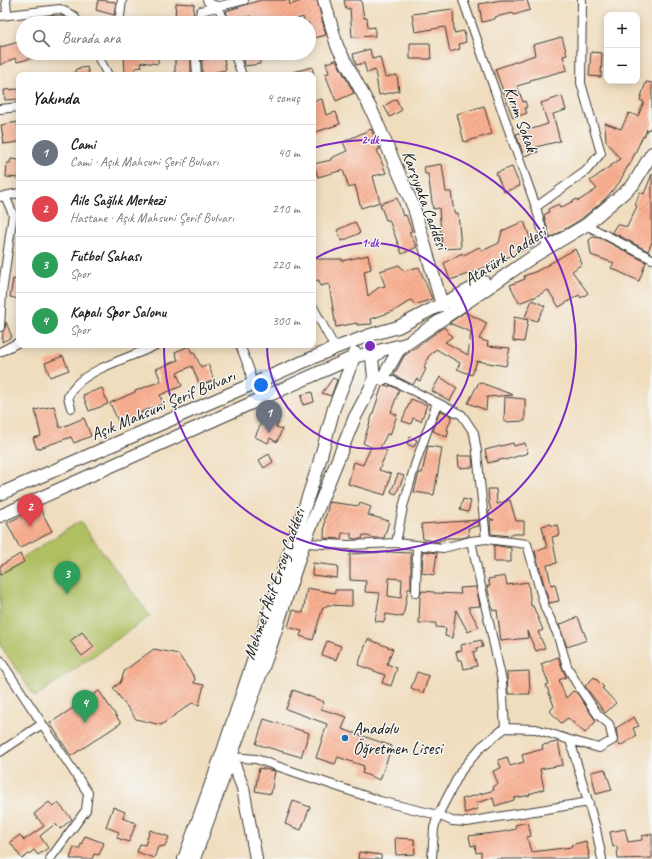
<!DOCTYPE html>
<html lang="tr">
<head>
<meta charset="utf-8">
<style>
  body { margin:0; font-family:Caveat,sans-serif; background:#f2f2f2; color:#202124 }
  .controls { position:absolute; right:12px; top:12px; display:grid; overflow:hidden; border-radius:8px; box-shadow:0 2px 10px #0003 }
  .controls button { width:36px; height:36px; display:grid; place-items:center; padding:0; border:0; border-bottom:1px solid #e0e0e0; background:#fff; color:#202124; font:20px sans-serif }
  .you { position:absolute; left:261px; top:385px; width:14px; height:14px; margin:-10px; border:3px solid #fff; border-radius:50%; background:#1a73e8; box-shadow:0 0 0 6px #1a73e833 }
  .badge { display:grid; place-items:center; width:26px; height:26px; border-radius:50%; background:#d93025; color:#fff; font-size:13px; font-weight:700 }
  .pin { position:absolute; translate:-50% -33px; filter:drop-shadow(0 1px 2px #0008) }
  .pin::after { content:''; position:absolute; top:21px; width:14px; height:12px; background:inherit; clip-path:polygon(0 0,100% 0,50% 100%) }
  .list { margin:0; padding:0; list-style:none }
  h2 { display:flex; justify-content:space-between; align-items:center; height:52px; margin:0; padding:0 16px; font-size:17px }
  h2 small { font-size:13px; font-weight:400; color:#757577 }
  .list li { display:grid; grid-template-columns:26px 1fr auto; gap:12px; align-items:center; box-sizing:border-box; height:56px; padding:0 16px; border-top:1px solid #e0e0e0 }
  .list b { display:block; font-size:15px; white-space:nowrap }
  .list p { margin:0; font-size:13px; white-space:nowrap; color:#757577 }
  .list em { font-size:13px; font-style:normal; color:#757577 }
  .icon { flex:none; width:22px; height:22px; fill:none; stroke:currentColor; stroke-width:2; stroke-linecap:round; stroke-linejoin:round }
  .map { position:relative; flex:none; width:652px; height:859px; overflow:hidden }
  .search { position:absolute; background:#fff; box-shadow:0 2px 10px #0003; left:16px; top:16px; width:300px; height:44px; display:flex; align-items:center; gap:10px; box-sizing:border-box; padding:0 14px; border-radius:22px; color:#757577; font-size:15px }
  .panel { position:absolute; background:#fff; box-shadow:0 2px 10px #0003; left:16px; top:72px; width:300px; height:276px; border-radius:8px }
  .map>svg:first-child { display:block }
</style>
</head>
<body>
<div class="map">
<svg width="652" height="859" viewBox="0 0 652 859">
  <defs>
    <pattern id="building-hatch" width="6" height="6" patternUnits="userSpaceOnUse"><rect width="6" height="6" fill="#fab092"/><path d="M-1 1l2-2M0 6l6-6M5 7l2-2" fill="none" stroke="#d6977d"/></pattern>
  </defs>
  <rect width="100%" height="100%" fill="#f6f6f2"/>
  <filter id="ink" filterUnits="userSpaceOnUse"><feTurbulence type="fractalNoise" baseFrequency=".025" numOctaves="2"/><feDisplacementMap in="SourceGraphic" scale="8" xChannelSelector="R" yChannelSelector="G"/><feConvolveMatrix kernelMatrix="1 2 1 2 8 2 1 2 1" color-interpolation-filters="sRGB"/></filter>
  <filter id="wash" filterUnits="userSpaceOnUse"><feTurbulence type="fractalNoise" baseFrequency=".012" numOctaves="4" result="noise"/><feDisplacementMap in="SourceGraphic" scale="16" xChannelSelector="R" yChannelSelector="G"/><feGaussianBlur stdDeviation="0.9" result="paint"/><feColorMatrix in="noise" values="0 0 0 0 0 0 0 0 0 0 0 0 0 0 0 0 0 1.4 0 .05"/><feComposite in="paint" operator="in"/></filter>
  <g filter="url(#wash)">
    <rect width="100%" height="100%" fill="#f0ddbe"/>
    <!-- green -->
    <path fill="#afbf62" stroke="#666e3f" d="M80,521L150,616L35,697L0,645V572Z"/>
    <g id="blocks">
      <!-- building -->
      <path fill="url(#building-hatch)" fill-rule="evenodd" d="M98,0L116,2L114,15L96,10Z
        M261,0H289L290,5L303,0H317L326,35L311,39L309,34V23H305L303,17L285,23H266L265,20L253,23L251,16L229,22L226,11Z
        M344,0H361L364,18H367L368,28L375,27V36L352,37L350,8L346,9Z
        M501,0H527L530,10L514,15L513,13L495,17V19L482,22L479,4Z
        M176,3L194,4L193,18L190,20L175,19Z
        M453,9L454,33L464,31L466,42L459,44L460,49L450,52L445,27L415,32L412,14Z
        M46,16H62L65,18L66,23H47Z
        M562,37L567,55L563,56L567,70L530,80L531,82L517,86L523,102L525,101L527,107L525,108L527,113L513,118L495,69L535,55L533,45Z
        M23,41V53H42L43,55L17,62L15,58L0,65V47Z
        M410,43H430L431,59H410Z
        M370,49L372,59L380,57L385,77L397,75L399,91L379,95L375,70L367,73L364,63L356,65L353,54Z
        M591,52L602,53L601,77L589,76Z
        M124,53H158V64L141,62L142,67L135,68V75H125Z
        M212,53H223L226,70L215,72V75H202V60L213,58Z
        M259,53L260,64L245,66L244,55Z
        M272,53H296V57L274,60Z
        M191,57V75H175V58Z
        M336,60L354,93L336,101L325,74L329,73L326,63Z
        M87,67L89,75H74L76,69Z
        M312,67L314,75H290V73Z
        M646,82L652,83V124L649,130L647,129L644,137L643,136L629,166H628L619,183L604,200L580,220L550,238L544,215L549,212L548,209L559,204L560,208L577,199L578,201L597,189L590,181L620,159L606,141L605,123L621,129L629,113L638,116L644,102L640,100Z
        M19,89V99L5,100L4,90Z
        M562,96L566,110L553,114L560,141L536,147L538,152L524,156L516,134L548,124L541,103Z
        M322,99L326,115L336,112L340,124L313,133V101Z
        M396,99L402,110L390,117L384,106Z
        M484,106L492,134L464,142L457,114Z
        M18,122L19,142L4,144L1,125Z
        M371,129L380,149L377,150L386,173L373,176L380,202L361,208L355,185L349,188L343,170L318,177L314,164L331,160V158L347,151L343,142Z
        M11,159L19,160V178L6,177L7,163H10Z
        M442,164L446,192H451L454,213H458L461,248L442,249L439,208L433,209L428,174H425L424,167Z
        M512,167L520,186L504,192L496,173Z
        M652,174V242L648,251L612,232L617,224L627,227L637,206L635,205L640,192L644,194Z
        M397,198L403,216L406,215L412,231L409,232L417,247L402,254L389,220H386L380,204Z
        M524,221L533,246L474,272L450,280L444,263L462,253V256L479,247L482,251L499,243L502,231Z
        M355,222L360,233L342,241L337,230Z
        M593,237L600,238L646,262L639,281L611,268L614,263L591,255L589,240Z
        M575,249L582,264L572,271L588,293L581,298L579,295L559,307L548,290L533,298L534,297L519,303L510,285L525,279L524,276L537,271Z
        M368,255L371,269L364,271L368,296L378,288L385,286L380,271L399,265L404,271L419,267L432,299L415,305L411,300L394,311L371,319L372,324L357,325V323L336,327L329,284L320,286L319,280L313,281V259H342V261Z
        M13,279L19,280V299L10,297Z
        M532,300L545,306L537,321L525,317Z
        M465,312L487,323L479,339L488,342L487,346L510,348L506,366L477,361L472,375L457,369L460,363L436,349L428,357L424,368L426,369L420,381L416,379L413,385L394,375L404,356L444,327L452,337L445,342L468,355L471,332L449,323Z
        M514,317L528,320L524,342L513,341Z
        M6,322L12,337L2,342L3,331L5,328Z
        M189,346L192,353L194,352L201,367L208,364L214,380L200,386L192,366L177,373L182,386L160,395L163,404L141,412L142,414L119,423L110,403L135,392V391L161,381L156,369L178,360L175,352Z
        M63,356L69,370L50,377L45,363Z
        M440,377L457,388L450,401L432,391Z
        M333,378L337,380L331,396L322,393Z
        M479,382L513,395L487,397L486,410L468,403Z
        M386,385L389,387L390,385L399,390L391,412L397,415L390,435L387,434L380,448L387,451L379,470L391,474L385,495L348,484L354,462L363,465L371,447L363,443L382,386Z
        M102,388L108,404L89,411L83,395Z
        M312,392L314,402L303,405L301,395Z
        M505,397L525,399V421L504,422Z
        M411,399L427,405L421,421L413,418L411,424L402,421Z
        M54,406L60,428L84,418L91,436L74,443L71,437L37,449L33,438L41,436L35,410Z
        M440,410L452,416L447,430L449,431L447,437L433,431Z
        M265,415L279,422L276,427L282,429L277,442L270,438L268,443L255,437Z
        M410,437L417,440L414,447L407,444Z
        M513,443L514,446L525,443L528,453L505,460L504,459L488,463L485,450Z
        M428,446L442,448L434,495L414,492L419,473H422Z
        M269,454L273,462L264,468L259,460Z
        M458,456H472L473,467L459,468Z
        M398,474L404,476L396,494L391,492Z
        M488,489H496L497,504L510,500L516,521H524V534H511V536L491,534L490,520H494L489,518V511L491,510L489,503Z
        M463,499L471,501L468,512L460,510Z
        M329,502L359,506L360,503L371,507L368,515L389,521L384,538H374L363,535L362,539H355L351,538V533H342L341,539L324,538L325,516H326Z
        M39,507L52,531L20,548L7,523Z
        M479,520V526L468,528L469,536L462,538H444V540H439V542L423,539L421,524Z
        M551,524L552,526L558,525L560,535L552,537L557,563L547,565L551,585L555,584L559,601L549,603L535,551L547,548L542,526Z
        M494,545L511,548V562H494Z
        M423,551L437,553L434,575L422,573Z
        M389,552L411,553V589H408L403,617L386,614L384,622L375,621L380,593L365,592L366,581L350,580V554ZM389,578L402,579L401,598L388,596Z
        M20,554L24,562L0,575V566Z
        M313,563L338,566L337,578L312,575Z
        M505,576L507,585L528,582L531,606H533L543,630L538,632L545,648L536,651L527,631L528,638L501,641L497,610L493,611L487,586H490L488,579Z
        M476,587L480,606L468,607L479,627L468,632L456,610L452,638L445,636L446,628L436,627V623H419L420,596L422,591L434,592V593L461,594L460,588Z
        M307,588L335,593V590H352V606L327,605L326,607H323L313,640L300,636L302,631L288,627L293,610L303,613Z
        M578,617L587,640L567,647L559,625Z
        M82,632L94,647L82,656L70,641Z
        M368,639L393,649L387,664L397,668L391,686L382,683L385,675L358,665Z
        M481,640L483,647L476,648L477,651L473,652L477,666L464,669L462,660H458L456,652L462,650L461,645Z
        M327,641L341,646L336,660L322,655Z
        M154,649L178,654L195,678L194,683L204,685L199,705L192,703L161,725L136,719L113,688L120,683L125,670Z
        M558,657L566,677L559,680L566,698L573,691L577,693L596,721L585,733L568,718L561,723L550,711L554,706L546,685L549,684L541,664Z
        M529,671L530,694H508L507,672Z
        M417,672L429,676L423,693L411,688Z
        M594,677L604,687L602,688L616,703L605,713L585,686Z
        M293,690L324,702L321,709L347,717L342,729L392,746L380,780L362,773L364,766L338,757L335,764L316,758L327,724L286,709Z
        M99,691L121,723L71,756L50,723Z
        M634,717L639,726L633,728L636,736L620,746L618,742L616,728Z
        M264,719L309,733L301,757L256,744Z
        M558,742L563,765L540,769L544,789L529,794L530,795L514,798V800L495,806L493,798L476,803L478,809L465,813L462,799L491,791L494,790L493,786L498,784L493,771L501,768L498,760L507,757L510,766L524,762L522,755L543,749L542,745Z
        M259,768L275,771L271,794L255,791Z
        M605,769L612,790L596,794L591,772Z
        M293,801L310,807L301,830L285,824Z
        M49,802L54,807L58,803L72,819L60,829L55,824L40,836L48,848L38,855L34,850L22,859L10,842L20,835L24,840L44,826L34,814Z
        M113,807L125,812L122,818L136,823L129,842L117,838L119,832L106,827Z
        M528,822L531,836L527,837L531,852L572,847L571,845L586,841L589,854H588L589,859H481V852L476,853L475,845L471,846L469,836L502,832L516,829L515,825Z
        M625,829L628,842L642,840V836L652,834V858L618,859L617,846L613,847L610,832Z
        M150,830L169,837L165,846L158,847L154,858L137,852L140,844L145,845Z
        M85,836L104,843L99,855L94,854L92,859H70L74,847L79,849Z
        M395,838L414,839L415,854L396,855Z
        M359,852L381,855V859H358Z"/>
    </g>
  </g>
  <g filter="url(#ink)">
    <use href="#blocks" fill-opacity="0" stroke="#3c3934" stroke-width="1"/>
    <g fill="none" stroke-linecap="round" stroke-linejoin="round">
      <!-- street casing -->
      <g stroke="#3c3934" stroke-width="10">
        <path id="street" d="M6,0L7,15
          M207,0L209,3L219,7L224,23
          M463,0L536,207L547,248
          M0,16L60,9L74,16L78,23
          M116,23L120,16L122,0
          M195,23L198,22L201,11L244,0
          M96,53L108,75
          M234,53L242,75
          M197,75L196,61L197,53
          M0,109L19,107
          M0,197L19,193
          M536,207L586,171L601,153L581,83L582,0
          M586,225L652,259
          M313,307L335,348
          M0,327L2,293L13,214L5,196
          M240,345L250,371L251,385
          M0,352L19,342
          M379,378L389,379L462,415L474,433L477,452L486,539L471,541L502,681L505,728
          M71,408L68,397C70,393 73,388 76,385C93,367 133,357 156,345
          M486,539L527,544L545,608L557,633L567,666L577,684L598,715L609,724L613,740L599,748L570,740
          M396,543L403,507L415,465L437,403
          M300,544L304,543L348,545L396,543L443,548L471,541
          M416,593L417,545
          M0,660L88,793L86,810L50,859
          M0,752L42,724
          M231,757L256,759L380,801L438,815L452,821L467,822L589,802
          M432,859L434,828L438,815L461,771L481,747L505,728L536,729L570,740L596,829L602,859"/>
      </g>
      <!-- secondary casing -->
      <g stroke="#3c3934" stroke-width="14">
        <path id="secondary" d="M324,0L337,46L371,109L414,208L442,305
          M382,379L398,351L406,344
          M0,494L335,348L370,335L398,327L484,282
          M0,516L354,357L406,344L534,256L586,225L633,185L652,153
          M231,757L243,788L256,859
          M184,859L224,748L318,467L334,408L354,357L355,353
          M194,859L269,651L304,543L355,417L371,387L374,378L372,358L382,350"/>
      </g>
      <!-- street -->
      <use href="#street" stroke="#fff" stroke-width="8"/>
      <!-- secondary -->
      <use href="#secondary" stroke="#fff" stroke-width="12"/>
    </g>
  </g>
  <!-- distance rings -->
  <g fill="none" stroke="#7b2cbf" stroke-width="2">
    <path d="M313 260A103 103 0 1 1 267 345"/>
    <path d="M313 148A206 206 0 1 1 164 346"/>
  </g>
  <!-- markers -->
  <circle fill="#1f6fb2" stroke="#f6f6f2" stroke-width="1.5" cx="345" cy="738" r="4"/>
  <g text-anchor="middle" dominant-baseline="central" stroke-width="3" stroke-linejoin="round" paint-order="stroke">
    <!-- street labels -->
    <g font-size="17" fill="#1c1c1c" stroke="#f6f6f2">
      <text transform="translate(521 119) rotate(70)">Kırım Sokak</text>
      <text transform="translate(425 200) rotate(70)">Karşıyaka Caddesi</text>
      <text transform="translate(505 256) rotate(-33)">Atatürk Caddesi</text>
      <text transform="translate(163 405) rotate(-23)">Aşık Mahsuni Şerif Bulvarı</text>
      <text transform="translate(274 584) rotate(-71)">Mehmet Âkif Ersoy Caddesi</text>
    </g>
    <!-- poi labels -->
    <g font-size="17" fill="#1c1c1c" stroke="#f6f6f2" text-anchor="start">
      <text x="353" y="728">Anadolu<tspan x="353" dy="20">Öğretmen Lisesi</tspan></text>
    </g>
  </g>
  <circle cx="370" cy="346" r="6" fill="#7b2cbf" stroke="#f6f6f2" stroke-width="2"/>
  <g font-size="12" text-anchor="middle" font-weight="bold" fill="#7b2cbf" stroke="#f6f6f2" stroke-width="3" stroke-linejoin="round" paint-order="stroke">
    <text x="370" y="144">2 dk</text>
    <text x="370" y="247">1 dk</text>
  </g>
</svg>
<div class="controls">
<button>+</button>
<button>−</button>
</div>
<div class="you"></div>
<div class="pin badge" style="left:269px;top:433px;background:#6b7280">1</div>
<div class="pin badge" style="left:30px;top:527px;background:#e0444e">2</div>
<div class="pin badge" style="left:67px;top:594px;background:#2e9e5b">3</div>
<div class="pin badge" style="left:85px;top:723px;background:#2e9e5b">4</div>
<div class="search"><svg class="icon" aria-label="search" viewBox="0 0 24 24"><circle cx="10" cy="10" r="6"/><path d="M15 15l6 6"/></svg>Burada ara</div>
<section class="panel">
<h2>Yakında<small>4 sonuç</small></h2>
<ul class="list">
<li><span class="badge" style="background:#6b7280">1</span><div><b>Cami</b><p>Cami · Aşık Mahsuni Şerif Bulvarı</p></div><em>40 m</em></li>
<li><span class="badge" style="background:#e0444e">2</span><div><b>Aile Sağlık Merkezi</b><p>Hastane · Aşık Mahsuni Şerif Bulvarı</p></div><em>210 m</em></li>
<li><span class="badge" style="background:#2e9e5b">3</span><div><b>Futbol Sahası</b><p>Spor</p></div><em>220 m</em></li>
<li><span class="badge" style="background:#2e9e5b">4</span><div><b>Kapalı Spor Salonu</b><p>Spor</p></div><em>300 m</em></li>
</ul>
</section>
</div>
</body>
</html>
